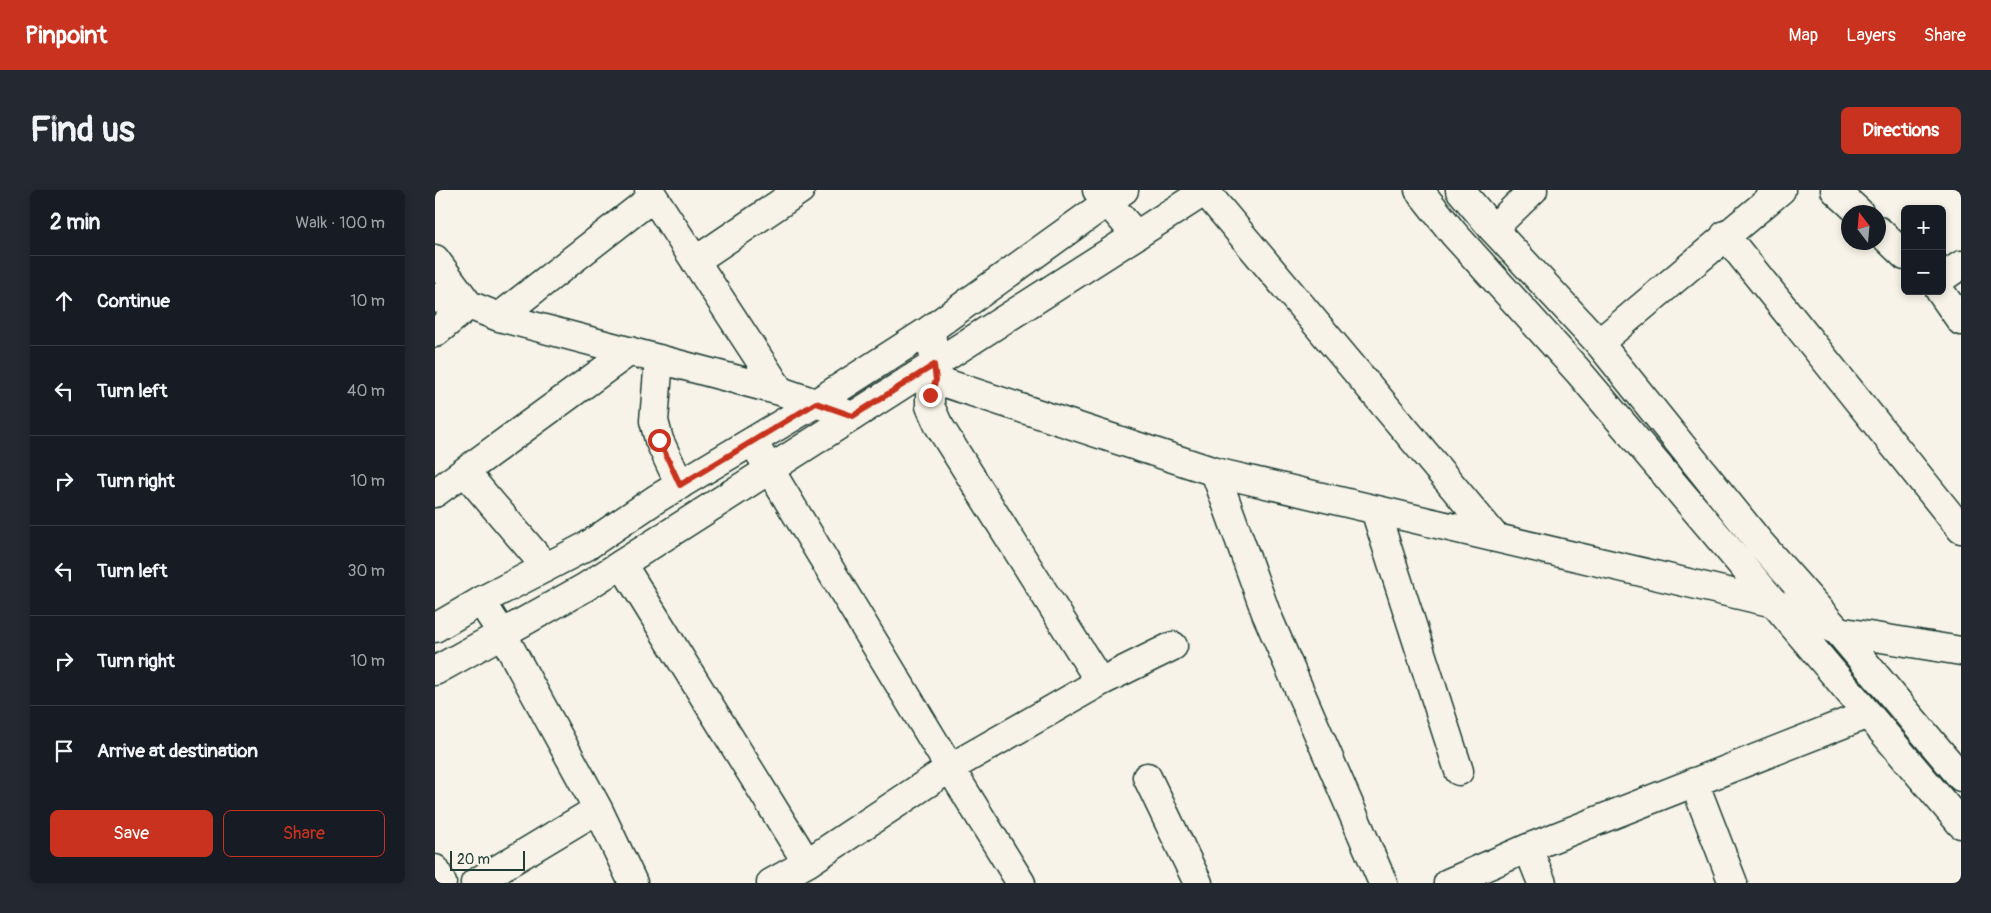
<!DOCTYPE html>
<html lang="en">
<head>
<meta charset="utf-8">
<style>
  body { margin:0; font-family:Pangolin,sans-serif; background:#242831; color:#f1f3f6 }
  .controls { position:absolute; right:15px; top:15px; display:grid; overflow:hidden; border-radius:8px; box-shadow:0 2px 8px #0003 }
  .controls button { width:45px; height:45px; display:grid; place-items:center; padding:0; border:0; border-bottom:1px solid #363941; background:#171b24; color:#f1f3f6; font:25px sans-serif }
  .compass { position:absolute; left:1406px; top:15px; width:45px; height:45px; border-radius:50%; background:#171b24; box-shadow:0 2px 8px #0003; rotate:344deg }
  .scale { position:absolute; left:15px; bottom:12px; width:75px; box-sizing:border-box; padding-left:5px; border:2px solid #1f3d34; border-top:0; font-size:14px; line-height:18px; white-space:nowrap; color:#1f3d34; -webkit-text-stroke:4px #f7f3e8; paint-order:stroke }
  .stop { position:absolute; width:15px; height:15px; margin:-11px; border:4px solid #c8321e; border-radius:50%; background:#fff }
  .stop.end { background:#c8321e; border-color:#fff; box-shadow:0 1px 5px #0008 }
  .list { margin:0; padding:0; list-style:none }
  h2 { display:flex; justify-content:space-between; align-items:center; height:65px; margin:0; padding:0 20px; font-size:21px }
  h2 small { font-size:16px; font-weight:400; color:#9ea1a6 }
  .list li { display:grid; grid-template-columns:32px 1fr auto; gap:15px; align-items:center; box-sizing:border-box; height:90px; padding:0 20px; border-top:1px solid #363941 }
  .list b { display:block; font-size:19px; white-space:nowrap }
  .list em { font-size:16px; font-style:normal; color:#9ea1a6 }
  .actions { display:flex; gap:10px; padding:15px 20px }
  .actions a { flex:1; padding:11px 0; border:1px solid #c8321e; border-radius:8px; text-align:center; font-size:18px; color:#c8321e }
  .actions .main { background:#c8321e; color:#fff }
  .icon { flex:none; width:28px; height:28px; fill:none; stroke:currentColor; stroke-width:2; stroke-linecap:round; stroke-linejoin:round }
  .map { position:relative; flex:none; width:1526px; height:693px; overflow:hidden; border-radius:8px }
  header { display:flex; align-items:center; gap:30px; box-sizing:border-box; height:70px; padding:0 25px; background:#c8321e; color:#fff }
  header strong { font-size:24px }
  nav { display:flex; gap:28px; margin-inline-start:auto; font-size:18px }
  .intro { display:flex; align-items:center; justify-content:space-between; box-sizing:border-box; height:120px; padding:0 30px }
  h1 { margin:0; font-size:35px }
  .button { padding:12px 22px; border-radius:8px; background:#c8321e; color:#fff; font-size:18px; font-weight:700 }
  main { display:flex; gap:30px; padding:0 30px }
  aside { flex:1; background:#171b24; border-radius:8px; box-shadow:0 2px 8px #0003 }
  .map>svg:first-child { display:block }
</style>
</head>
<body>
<header>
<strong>Pinpoint</strong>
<nav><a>Map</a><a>Layers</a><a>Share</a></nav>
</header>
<div class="intro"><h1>Find us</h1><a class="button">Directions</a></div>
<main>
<aside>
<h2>2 min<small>Walk · 100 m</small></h2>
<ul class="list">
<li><svg class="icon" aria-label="ahead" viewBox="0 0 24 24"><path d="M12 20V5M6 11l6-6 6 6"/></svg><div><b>Continue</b></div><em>10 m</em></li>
<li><svg class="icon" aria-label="left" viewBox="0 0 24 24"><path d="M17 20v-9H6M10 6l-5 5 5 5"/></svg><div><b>Turn left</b></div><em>40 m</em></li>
<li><svg class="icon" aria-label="right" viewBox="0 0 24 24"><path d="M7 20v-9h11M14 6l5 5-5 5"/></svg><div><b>Turn right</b></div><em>10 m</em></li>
<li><svg class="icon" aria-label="left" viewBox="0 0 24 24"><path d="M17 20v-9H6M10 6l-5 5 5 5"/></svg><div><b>Turn left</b></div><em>30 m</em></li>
<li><svg class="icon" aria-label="right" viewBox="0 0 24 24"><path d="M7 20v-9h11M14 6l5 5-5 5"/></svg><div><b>Turn right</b></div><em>10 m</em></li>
<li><svg class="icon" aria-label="arrive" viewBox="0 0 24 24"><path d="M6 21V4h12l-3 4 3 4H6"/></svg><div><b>Arrive at destination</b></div></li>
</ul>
<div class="actions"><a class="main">Save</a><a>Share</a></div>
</aside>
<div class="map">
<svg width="1526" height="693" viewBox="0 0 1526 693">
  <rect width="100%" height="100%" fill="#f7f3e8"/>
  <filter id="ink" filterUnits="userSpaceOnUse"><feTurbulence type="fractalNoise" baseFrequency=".02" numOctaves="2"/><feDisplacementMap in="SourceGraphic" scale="10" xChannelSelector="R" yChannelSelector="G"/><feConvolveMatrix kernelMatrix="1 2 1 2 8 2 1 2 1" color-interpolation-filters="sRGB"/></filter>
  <g filter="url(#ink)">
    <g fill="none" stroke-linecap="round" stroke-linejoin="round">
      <!-- minor casing -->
      <g stroke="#1f3d34" stroke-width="31">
        <path id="minor" d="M214,0L345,201
          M662,0L701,45
          M1400,0L1424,22
          M770,1L1061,348
          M1058,39L1098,0
          M1444,41L1470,66
          M1290,45L1526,339
          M0,69L34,115L0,143
          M260,71L365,0
          M1507,88L1526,75
          M1505,101L1526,131
          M0,108L34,115L64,127L345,201L418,226
          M64,127L218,7
          M496,139L501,190L495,205V216L503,234L665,492
          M1164,153L1346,0
          M224,169L219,231L224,250L245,295
          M501,190L780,282L1339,413L1403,441L1526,461
          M318,252L515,578L586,693
          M30,282L111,377
          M780,282L831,423L948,693
          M0,303L195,161
          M940,320L1024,581
          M187,374L372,673L515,578L665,492L738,456
          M46,411L68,445L163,619L198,693
          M712,587L763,693
          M1259,592L1298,693
          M1093,658L1107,693
          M0,679L7,693
          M40,693L163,619
          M336,693L372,673
          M1013,693L1093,658L1433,524"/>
      </g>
      <!-- tertiary casing -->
      <g stroke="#1f3d34" stroke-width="31">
        <path id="tertiary" d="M984,0L1019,44L1143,181L1526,634
          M1025,0L1058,39L1164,153L1325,353L1403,441L1526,587
          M0,438L46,411L152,356L221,309L381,213L496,139L689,0
          M0,481L149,398L772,0"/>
      </g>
      <!-- minor -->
      <use href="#minor" stroke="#f7f3e8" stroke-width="28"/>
      <!-- tertiary -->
      <use href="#tertiary" stroke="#f7f3e8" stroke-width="28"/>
    </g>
  </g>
  <g fill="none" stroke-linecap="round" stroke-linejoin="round" filter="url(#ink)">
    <!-- route -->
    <path stroke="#c8321e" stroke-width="6" d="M224,250L245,295L381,213L418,226L499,175L501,190L495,205"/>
  </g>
</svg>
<div class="controls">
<button>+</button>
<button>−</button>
</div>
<svg class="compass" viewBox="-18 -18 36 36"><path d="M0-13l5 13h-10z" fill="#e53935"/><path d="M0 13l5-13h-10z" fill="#9ea1a6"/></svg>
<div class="scale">20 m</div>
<div class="stop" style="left:224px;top:250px"></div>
<div class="stop end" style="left:495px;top:205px"></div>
</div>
</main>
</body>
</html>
